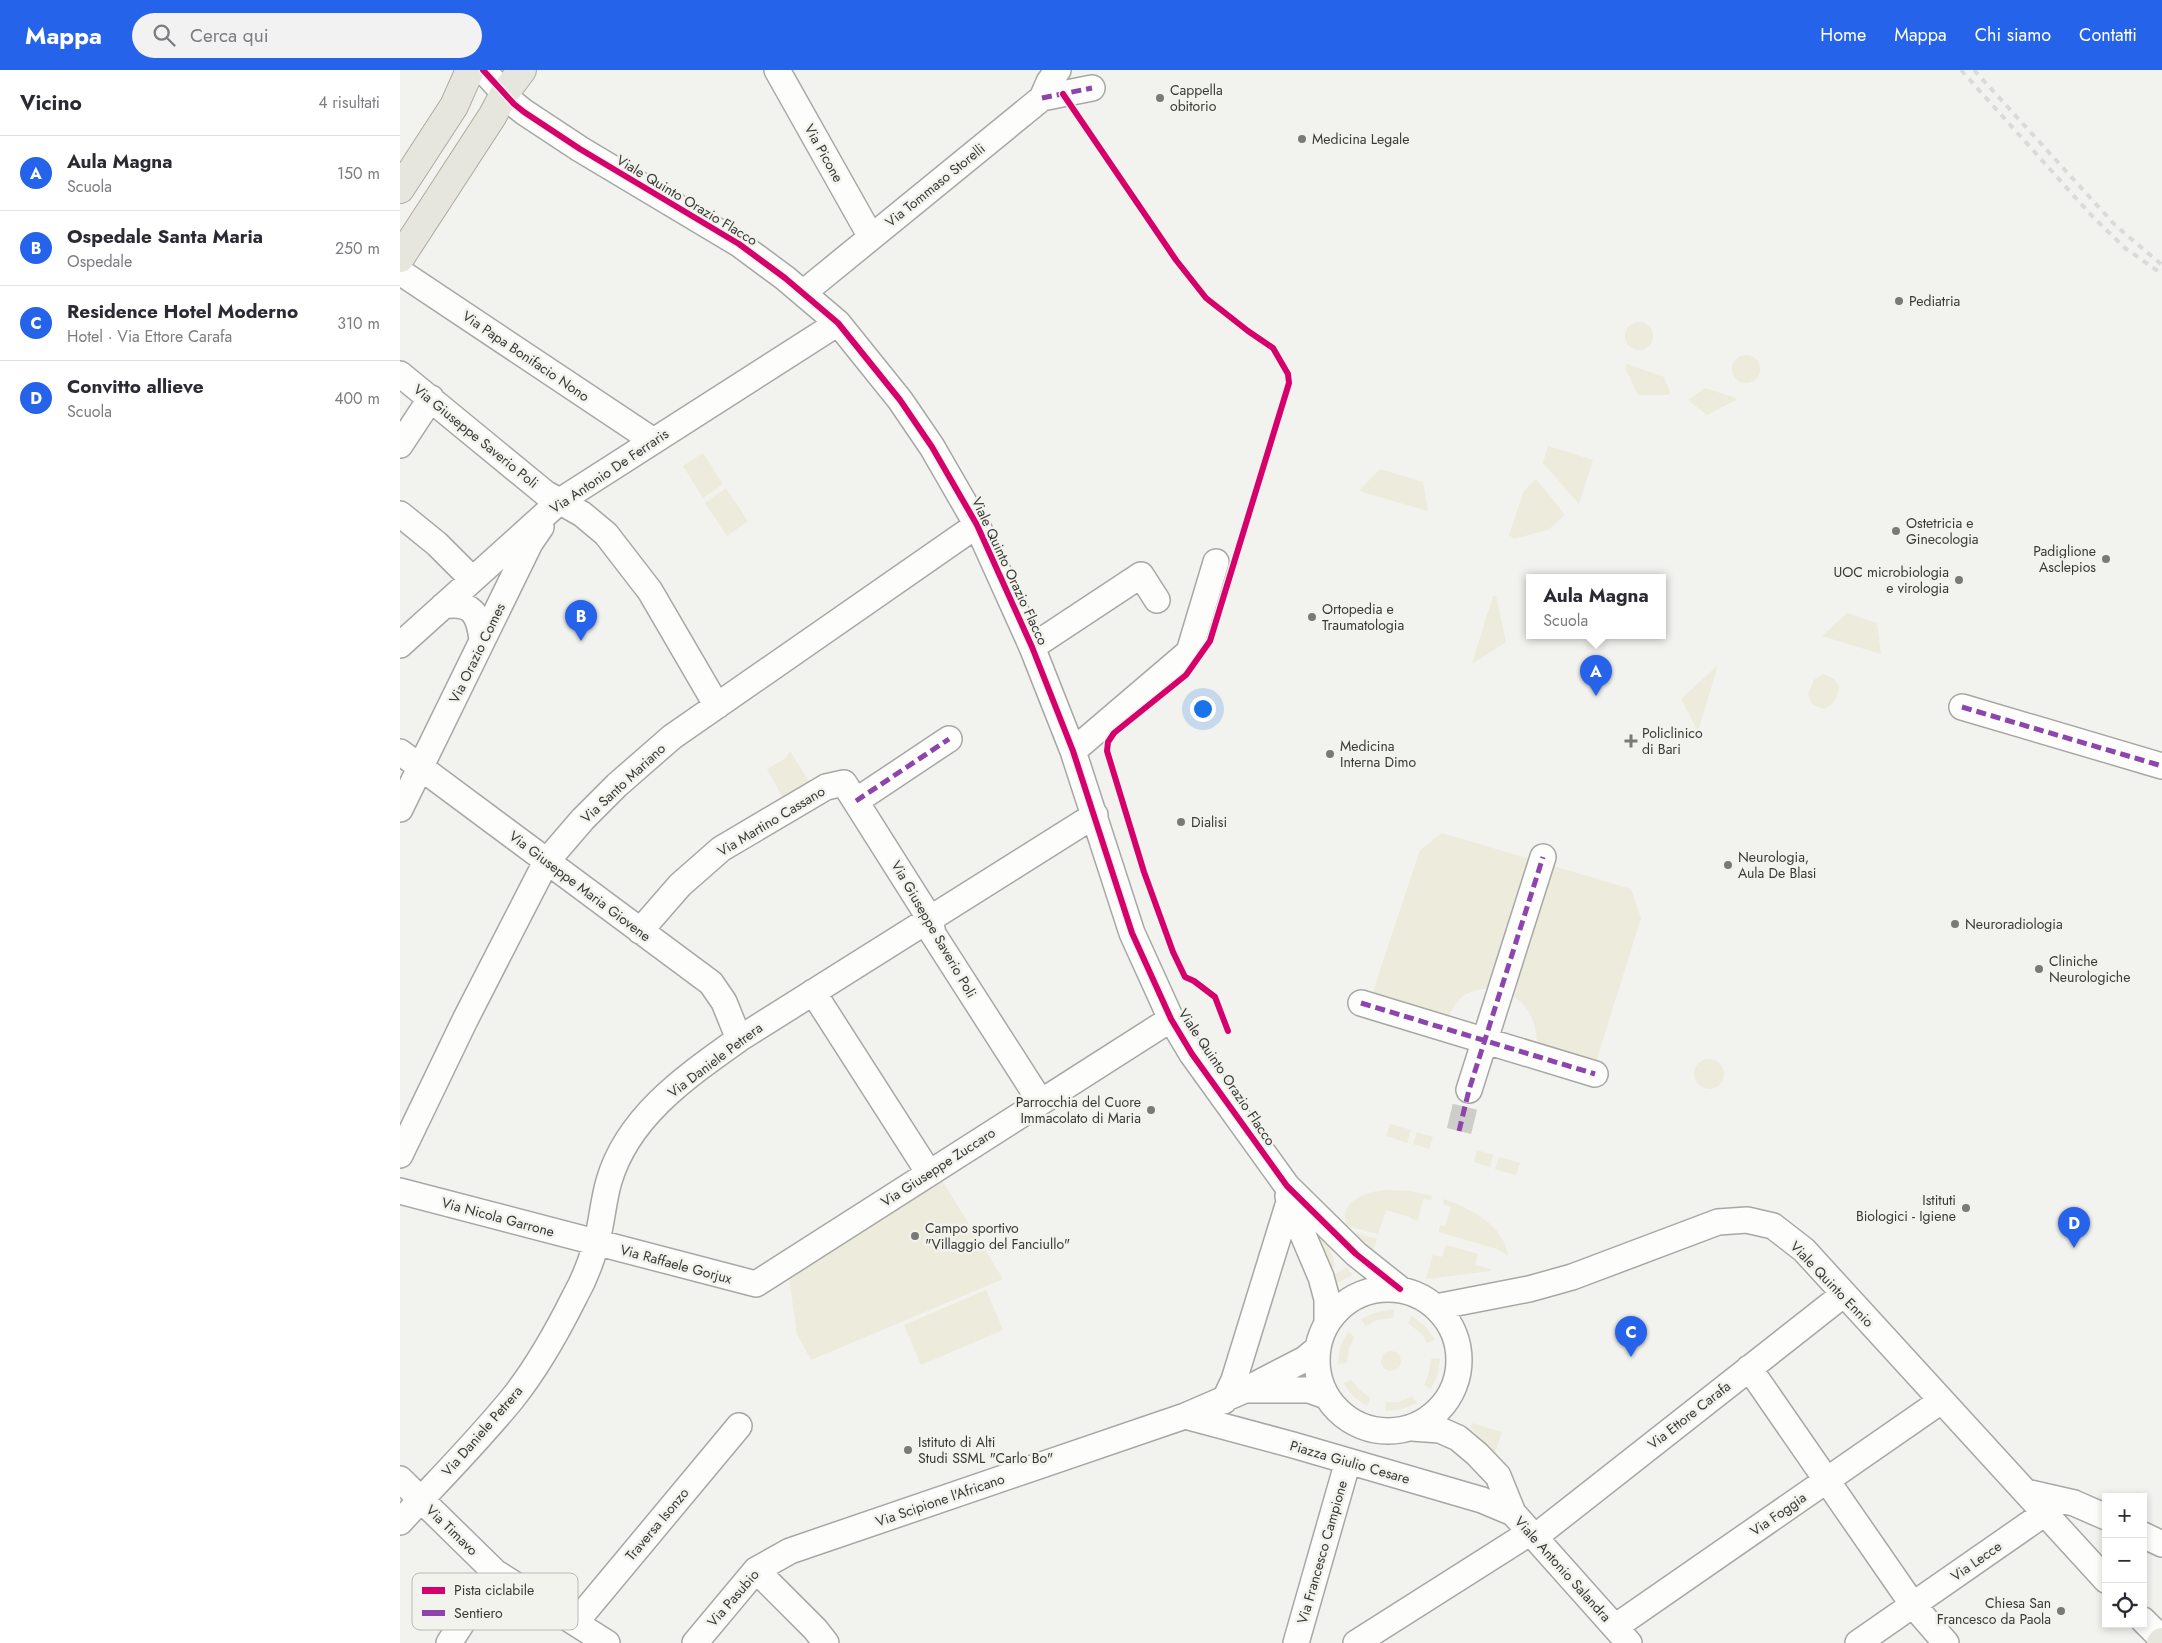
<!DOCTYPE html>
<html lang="it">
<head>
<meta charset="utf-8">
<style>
  body { margin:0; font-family:Jost,sans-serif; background:#f2f2f3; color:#2b2b33 }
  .controls { position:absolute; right:15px; bottom:15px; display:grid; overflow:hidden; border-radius:0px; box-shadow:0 2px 8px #0003 }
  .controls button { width:45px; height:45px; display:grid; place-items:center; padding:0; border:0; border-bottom:1px solid #e1e1e2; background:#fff; color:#2b2b33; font:25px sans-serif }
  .you { position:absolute; left:802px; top:638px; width:18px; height:18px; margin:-12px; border:4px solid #fff; border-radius:50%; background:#1a73e8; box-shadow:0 0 0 8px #1a73e833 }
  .badge { display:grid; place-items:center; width:32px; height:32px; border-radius:50%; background:#2563eb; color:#fff; font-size:16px; font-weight:700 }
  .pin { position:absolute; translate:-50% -41px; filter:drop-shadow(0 1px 2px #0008) }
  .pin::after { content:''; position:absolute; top:26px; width:18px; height:15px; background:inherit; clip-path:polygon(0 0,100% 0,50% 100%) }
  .popup { position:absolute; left:1126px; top:504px; width:140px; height:65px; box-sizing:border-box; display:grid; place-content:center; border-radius:0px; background:#fff; filter:drop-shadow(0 1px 4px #0005); font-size:16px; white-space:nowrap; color:#7c7c81 }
  .popup b { font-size:19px; color:#2b2b33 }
  .popup::after { content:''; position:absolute; left:50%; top:100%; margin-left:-10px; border:10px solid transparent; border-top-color:#fff }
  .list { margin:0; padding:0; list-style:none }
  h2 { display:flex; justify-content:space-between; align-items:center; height:65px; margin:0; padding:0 20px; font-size:21px }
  h2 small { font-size:16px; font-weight:400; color:#7c7c81 }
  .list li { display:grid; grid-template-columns:32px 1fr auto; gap:15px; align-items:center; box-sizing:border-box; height:75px; padding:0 20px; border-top:1px solid #e1e1e2 }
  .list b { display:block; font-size:19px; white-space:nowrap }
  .list p { margin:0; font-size:16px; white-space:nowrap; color:#7c7c81 }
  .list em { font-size:16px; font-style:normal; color:#7c7c81 }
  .icon { flex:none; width:28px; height:28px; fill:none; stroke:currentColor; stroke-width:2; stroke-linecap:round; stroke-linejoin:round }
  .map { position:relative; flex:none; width:1762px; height:1573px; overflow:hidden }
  header { display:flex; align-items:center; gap:30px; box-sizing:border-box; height:70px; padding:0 25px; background:#2563eb; color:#fff }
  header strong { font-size:24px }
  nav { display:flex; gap:28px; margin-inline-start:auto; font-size:18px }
  .search { width:350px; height:45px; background:#f2f2f3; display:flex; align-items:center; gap:12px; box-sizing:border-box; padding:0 18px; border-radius:28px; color:#7c7c81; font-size:19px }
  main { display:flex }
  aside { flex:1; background:#fff }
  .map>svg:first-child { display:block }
</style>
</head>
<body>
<header>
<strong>Mappa</strong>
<div class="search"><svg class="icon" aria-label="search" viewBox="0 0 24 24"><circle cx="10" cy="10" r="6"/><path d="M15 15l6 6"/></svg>Cerca qui</div>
<nav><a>Home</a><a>Mappa</a><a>Chi siamo</a><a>Contatti</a></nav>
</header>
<main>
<aside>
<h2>Vicino<small>4 risultati</small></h2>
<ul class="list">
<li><span class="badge">A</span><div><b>Aula Magna</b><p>Scuola</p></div><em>150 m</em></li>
<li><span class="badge">B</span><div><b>Ospedale Santa Maria</b><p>Ospedale</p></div><em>250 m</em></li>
<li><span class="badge">C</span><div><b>Residence Hotel Moderno</b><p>Hotel · Via Ettore Carafa</p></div><em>310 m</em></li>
<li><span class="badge">D</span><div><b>Convitto allieve</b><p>Scuola</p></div><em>400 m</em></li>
</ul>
</aside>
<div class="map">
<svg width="1762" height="1573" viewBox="0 0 1762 1573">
  <rect width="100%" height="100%" fill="#f2f2ee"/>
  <!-- green -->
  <path fill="#edebdb" d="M1225 266a14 14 0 1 1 28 0a14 14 0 1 1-28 0Z
    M1332 299a14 14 0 1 1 28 0a14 14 0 1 1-28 0Z
    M1227,294L1264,307L1270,322L1268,325H1238L1225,298Z
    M1305,318L1336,328V330L1307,345L1288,330Z
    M1148,376L1193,390L1179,434L1143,393Z
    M303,383L323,414L303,428L283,396Z
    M980,399L1023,412L1028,441L959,421Z
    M1136,409L1165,445L1148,460L1114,469L1109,465L1124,421Z
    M326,418L348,451L327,466L305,433Z
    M1093,526H1096L1106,572L1072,594Z
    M1447,543L1477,553L1481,584L1422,566Z
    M1318,595L1298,661L1281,629Z
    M1423,604L1434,609L1439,616C1437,628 1434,635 1423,639L1412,634L1408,624L1414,610Z
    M390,681L410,713L383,728L367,699L386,688Z
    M1042,763L1231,819L1241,848L1196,992L1137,974C1137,945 1120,920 1089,919C1080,919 1072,920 1063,926C1056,931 1052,940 1048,948L972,925L1020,780Z
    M1294 1004a15 15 0 1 1 30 0a15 15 0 1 1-30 0Z
    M990,1054L1011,1060L1007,1073L986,1066Z
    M1017,1062L1033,1067L1029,1079L1013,1074Z
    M1077,1080L1093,1085L1090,1097L1074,1092Z
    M1099,1087L1120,1093L1116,1105L1095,1099Z
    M541,1109L603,1209L411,1290L397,1264L389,1207Z
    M985,1120L1010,1121L1032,1126L1031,1130L1023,1129L1018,1151L1010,1148V1147L986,1140L978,1164L947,1156C937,1131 967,1122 985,1120Z
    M1044,1129C1071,1139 1104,1155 1108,1186L1097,1179L1039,1162L1040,1155L1045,1156L1051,1137L1043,1134Z
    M952,1162L977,1169L973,1181L964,1175Z
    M924,1168L928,1172L935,1195L929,1201L919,1171Z
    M1046,1175L1078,1184L1075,1195L1091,1199V1201L1026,1209L1033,1185L1042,1187Z
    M947,1197L952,1205L936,1214L932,1206Z
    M586,1220L603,1260L521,1295L504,1255Z
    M994,1239L993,1248L977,1250L966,1256L961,1249L974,1243Z
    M1012,1246L1026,1257L1035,1270L1027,1273L1022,1264L1008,1253Z
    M948,1262L955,1267L949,1278L947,1293L938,1294L940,1277Z
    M981 1291a10 10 0 1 1 20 0a10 10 0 1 1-20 0Z
    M1040,1288L1038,1304L1031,1319L1024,1315L1029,1303L1031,1289Z
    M951,1310L960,1320L970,1328L967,1336C957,1330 949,1323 944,1313Z
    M1012,1326L1017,1333L1002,1339L985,1341L986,1332H999Z
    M1072,1353L1102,1362L1095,1383L1070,1357Z"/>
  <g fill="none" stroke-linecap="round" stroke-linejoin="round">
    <!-- minor-tunnel -->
    <path stroke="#cdcdc9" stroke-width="25" stroke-dasharray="25 12" stroke-linecap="butt" d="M1059,1061L1069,1020"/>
    <!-- minor casing -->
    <g stroke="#a7a7a5" stroke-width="28">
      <path id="minor" d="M83,0L114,34L124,42L180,79L339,174L385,208L438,253L500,330L532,377L577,455L632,577L673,681L732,863L771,949L792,984L887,1116L956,1184L1000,1219
        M377,0L471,167
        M642,28L692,18
        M0,202L252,370
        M403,223L642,28L649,12L658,0
        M0,304L145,423L182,444L206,464L250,521L317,636
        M0,375L31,328
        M0,444L37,474L72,509
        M43,536C72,531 79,544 82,570
        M0,575L160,431L438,253
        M632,577L741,505L757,530
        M1562,637L1762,696
        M673,681L789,582L816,492
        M0,682L311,913L324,932L339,969
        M456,731L549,669
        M0,739L130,473L141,457
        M240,861L280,815L321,779L426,717L444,713L530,849L533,864L640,1031
        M413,922L529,1103
        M961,933L1195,1004
        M1069,1020L1143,787
        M0,1085L65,950L146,792L183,749L217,715L272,667L577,455
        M0,1121L356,1214L771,949
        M888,1126L889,1132L921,1207L927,1229V1252
        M917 1290a71 71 0 1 1 142 0a71 71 0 1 1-142 0Z
        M1036,1237L1129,1219L1172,1207L1318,1152L1347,1150L1373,1156L1404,1180L1706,1510
        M1349,1298L1513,1535L1546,1573
        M850,1320H909L926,1326
        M824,1331L834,1310L889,1132
        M785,1346L893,1375L1082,1430L1113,1443
        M1012,1358L1040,1360L1058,1368L1077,1384L1098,1406L1113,1443L1229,1573
        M0,1409L95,1502L207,1573
        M1626,1422L1674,1433L1706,1447
        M0,1452C37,1412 77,1372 112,1329C137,1298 157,1262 175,1226C184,1210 191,1192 196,1174C202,1153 203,1131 209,1111C228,1046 287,1006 339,969L695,745
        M1743,1465L1762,1474
        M1135,1467L1444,1224
        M356,1500L415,1559L426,1573
        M1743,1550L1762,1569
        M175,1553L339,1356
        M1215,1557L1541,1331
        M49,1573L95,1502
        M295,1573L356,1500L390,1481L785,1346L845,1320L905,1289L918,1278
        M896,1573L948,1391
        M956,1573L1131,1462
        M1458,1573L1645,1443"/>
    </g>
    <!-- major casing -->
    <g stroke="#acaa9d" stroke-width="30">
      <path id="major" d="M0,119L54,36L70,0
        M0,188L93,45L104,24L122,0
        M1761,1573L1762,1572"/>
    </g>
    <!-- minor -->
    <use href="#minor" stroke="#fdfdfc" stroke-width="25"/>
    <!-- major -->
    <use href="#major" stroke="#e7e6de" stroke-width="28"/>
    <!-- rail -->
    <path stroke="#dadada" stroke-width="4" stroke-dasharray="6 6" stroke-linecap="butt" d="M1561,0L1692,146L1725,178L1762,204
      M1574,0L1715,155L1762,195"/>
    <!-- quiet -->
    <path stroke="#8e44ad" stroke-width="5" stroke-dasharray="10 5" stroke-linecap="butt" d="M642,28L692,18
      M1562,637L1762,696
      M456,731L549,669
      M961,933L1195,1004
      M1059,1061L1069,1020L1143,787"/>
    <!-- cycleway casing -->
    <g stroke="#f3f3ed" stroke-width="9">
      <path id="cycleway" d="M83,0L114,34L124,42L180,79L339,174L385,208L438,253L500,330L532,377L577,455L632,577L673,681L732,863L771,949L792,984L887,1116L956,1184L1000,1219
        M663,24L776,190L806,228L848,261L873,278L888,304L889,313L810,571L786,605L714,663L708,672L707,681L744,802L773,882L785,907L794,911L815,927L828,961"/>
    </g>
    <!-- cycleway -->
    <use href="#cycleway" stroke="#d6006c" stroke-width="6"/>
  </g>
  <!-- markers -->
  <g fill="#797976" stroke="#f3f3ed" stroke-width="2">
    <circle cx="760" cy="28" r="5"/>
    <circle cx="902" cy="69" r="5"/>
    <circle cx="1499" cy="231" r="5"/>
    <circle cx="1496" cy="461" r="5"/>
    <circle cx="1706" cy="489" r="5"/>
    <circle cx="1559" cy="510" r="5"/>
    <circle cx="912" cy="547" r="5"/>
    <path d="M1228.5 663.5h5v5h5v5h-5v5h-5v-5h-5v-5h5z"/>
    <circle cx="930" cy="684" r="5"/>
    <circle cx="781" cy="752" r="5"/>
    <circle cx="1328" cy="795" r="5"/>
    <circle cx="1555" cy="854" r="5"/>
    <circle cx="1639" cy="899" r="5"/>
    <circle cx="751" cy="1040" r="5"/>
    <circle cx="1566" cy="1138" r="5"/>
    <circle cx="515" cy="1166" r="5"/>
    <circle cx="508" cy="1380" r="5"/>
    <circle cx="1661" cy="1541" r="5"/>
  </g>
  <g text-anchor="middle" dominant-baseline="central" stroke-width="5" stroke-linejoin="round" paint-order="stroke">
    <!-- poi labels -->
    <g font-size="14" fill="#383836" stroke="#f3f3ed" text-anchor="start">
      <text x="770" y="20">Cappella<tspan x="770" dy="16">obitorio</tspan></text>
      <text x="912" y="69">Medicina Legale</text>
      <text x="1509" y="231">Pediatria</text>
      <text x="1506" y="453">Ostetricia e<tspan x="1506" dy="16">Ginecologia</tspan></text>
      <text x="1696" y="481" text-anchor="end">Padiglione<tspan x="1696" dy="16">Asclepios</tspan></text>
      <text x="1549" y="502" text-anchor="end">UOC microbiologia<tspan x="1549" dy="16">e virologia</tspan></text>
      <text x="922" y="539">Ortopedia e<tspan x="922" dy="16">Traumatologia</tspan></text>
      <text x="1242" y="663">Policlinico<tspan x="1242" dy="16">di Bari</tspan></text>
      <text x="940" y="676">Medicina<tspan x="940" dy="16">Interna Dimo</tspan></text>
      <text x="791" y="752">Dialisi</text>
      <text x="1338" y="787">Neurologia,<tspan x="1338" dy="16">Aula De Blasi</tspan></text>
      <text x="1565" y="854">Neuroradiologia</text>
      <text x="1649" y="891">Cliniche<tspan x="1649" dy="16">Neurologiche</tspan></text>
      <text x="741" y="1032" text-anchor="end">Parrocchia del Cuore<tspan x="741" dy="16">Immacolato di Maria</tspan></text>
      <text x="1556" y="1130" text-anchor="end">Istituti<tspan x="1556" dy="16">Biologici - Igiene</tspan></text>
      <text x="525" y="1158">Campo sportivo<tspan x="525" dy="16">"Villaggio del Fanciullo"</tspan></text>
      <text x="518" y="1372">Istituto di Alti<tspan x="518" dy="16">Studi SSML "Carlo Bo"</tspan></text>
      <text x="1651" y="1533" text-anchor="end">Chiesa San<tspan x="1651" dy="16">Francesco da Paola</tspan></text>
    </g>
    <!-- street labels -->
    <g font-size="14" fill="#383836" stroke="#f3f3ed">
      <text transform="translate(424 83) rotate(61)">Via Picone</text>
      <text transform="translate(535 115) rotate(-39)">Via Tommaso Storelli</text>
      <text transform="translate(287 130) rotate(31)">Viale Quinto Orazio Flacco</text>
      <text transform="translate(126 286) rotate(34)">Via Papa Bonifacio Nono</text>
      <text transform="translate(76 366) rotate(39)">Via Giuseppe Saverio Poli</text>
      <text transform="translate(209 401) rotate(-34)">Via Antonio De Ferraris</text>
      <text transform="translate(610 501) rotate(65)">Viale Quinto Orazio Flacco</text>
      <text transform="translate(77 583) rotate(-64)">Via Orazio Comes</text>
      <text transform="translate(223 713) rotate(-43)">Via Santo Mariano</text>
      <text transform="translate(371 751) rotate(-31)">Via Martino Cassano</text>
      <text transform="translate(180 816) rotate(37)">Via Giuseppe Maria Giovene</text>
      <text transform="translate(534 859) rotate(60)">Via Giuseppe Saverio Poli</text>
      <text transform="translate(315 990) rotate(-37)">Via Daniele Petrera</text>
      <text transform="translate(827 1007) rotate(56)">Viale Quinto Orazio Flacco</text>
      <text transform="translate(538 1097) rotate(-33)">Via Giuseppe Zuccaro</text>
      <text transform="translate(98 1147) rotate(15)">Via Nicola Garrone</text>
      <text transform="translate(276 1194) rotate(15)">Via Raffaele Gorjux</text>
      <text transform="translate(1432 1214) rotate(46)">Viale Quinto Ennio</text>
      <text transform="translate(1289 1345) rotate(-38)">Via Ettore Carafa</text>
      <text transform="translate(82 1361) rotate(-49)">Via Daniele Petrera</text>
      <text transform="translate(950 1392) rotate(16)">Piazza Giulio Cesare</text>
      <text transform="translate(540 1430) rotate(-19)">Via Scipione l'Africano</text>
      <text transform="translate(1378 1444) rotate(-35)">Via Foggia</text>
      <text transform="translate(257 1454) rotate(-50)">Traversa Isonzo</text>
      <text transform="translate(52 1460) rotate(44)">Via Timavo</text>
      <text transform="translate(922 1482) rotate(-74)">Via Francesco Campione</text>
      <text transform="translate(1576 1491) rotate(-35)">Via Lecce</text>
      <text transform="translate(1163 1499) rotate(48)">Viale Antonio Salandra</text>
      <text transform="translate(333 1528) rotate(-49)">Via Pasubio</text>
    </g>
  </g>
  <!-- legend -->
  <rect x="12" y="1503" width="166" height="57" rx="8" fill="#f3f3ed" stroke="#bbbbb6" stroke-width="1"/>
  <rect x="22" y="1517" width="23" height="7" fill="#d6006c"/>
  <rect x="22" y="1540" width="23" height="6" fill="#8e44ad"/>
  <g font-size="14" fill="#383836">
    <text x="54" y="1525">Pista ciclabile</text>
    <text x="54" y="1548">Sentiero</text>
  </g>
</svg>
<div class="controls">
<button>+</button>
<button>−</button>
<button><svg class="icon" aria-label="locate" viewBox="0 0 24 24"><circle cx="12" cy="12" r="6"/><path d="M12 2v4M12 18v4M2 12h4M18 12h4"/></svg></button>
</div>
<div class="you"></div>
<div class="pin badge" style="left:1196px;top:626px">A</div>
<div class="popup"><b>Aula Magna</b>Scuola</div>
<div class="pin badge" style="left:181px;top:571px">B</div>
<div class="pin badge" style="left:1231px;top:1287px">C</div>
<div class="pin badge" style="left:1674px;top:1178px">D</div>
</div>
</main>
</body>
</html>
